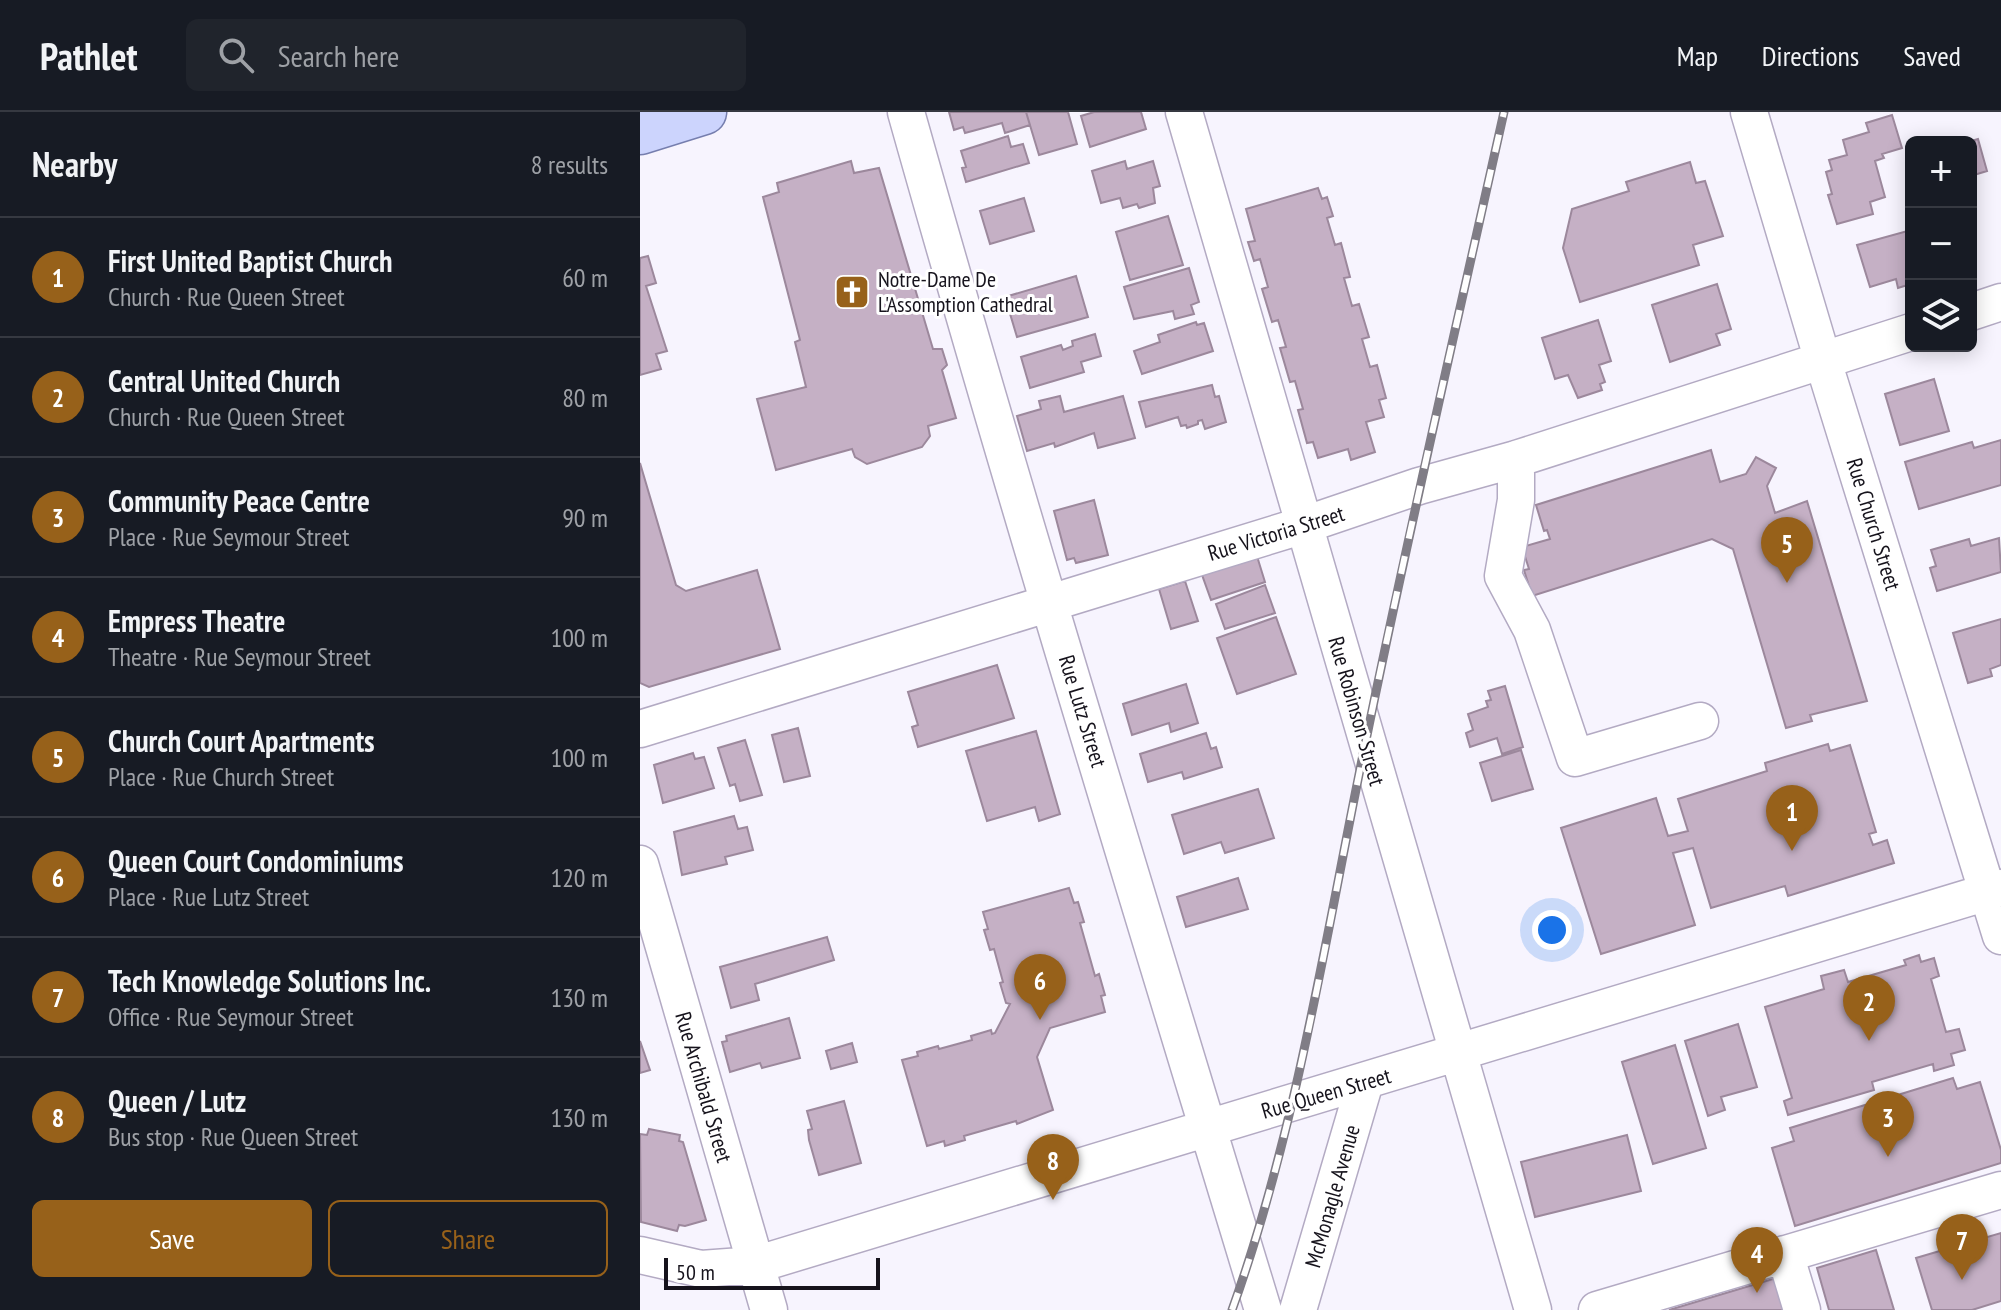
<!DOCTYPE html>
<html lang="en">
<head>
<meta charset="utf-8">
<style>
  body { margin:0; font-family:"PT Sans Narrow",sans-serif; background:#20242c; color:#f1f3f6 }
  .controls { position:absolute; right:24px; top:24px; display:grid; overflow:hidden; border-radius:12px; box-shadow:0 4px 20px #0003 }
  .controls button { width:72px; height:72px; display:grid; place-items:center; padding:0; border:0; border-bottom:2px solid #363941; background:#171b24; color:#f1f3f6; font:40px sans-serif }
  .scale { position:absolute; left:24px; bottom:20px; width:216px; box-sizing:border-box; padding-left:8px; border:4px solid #16131c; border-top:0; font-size:22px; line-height:28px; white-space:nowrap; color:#16131c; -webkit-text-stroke:6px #fff; paint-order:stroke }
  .you { position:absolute; left:912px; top:818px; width:28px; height:28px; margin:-20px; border:6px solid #fff; border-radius:50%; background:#1a73e8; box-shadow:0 0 0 12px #1a73e833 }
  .badge { display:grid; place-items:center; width:52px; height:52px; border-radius:50%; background:#97611a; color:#fff; font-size:26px; font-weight:700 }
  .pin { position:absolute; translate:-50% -66px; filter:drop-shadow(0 2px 4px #0008) }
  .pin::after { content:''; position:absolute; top:42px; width:28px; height:24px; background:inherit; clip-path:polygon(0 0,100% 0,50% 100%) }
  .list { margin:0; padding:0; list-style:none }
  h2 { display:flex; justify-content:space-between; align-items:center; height:104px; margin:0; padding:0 32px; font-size:34px }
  h2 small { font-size:26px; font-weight:400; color:#9ea1a6 }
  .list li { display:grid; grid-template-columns:52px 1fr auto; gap:24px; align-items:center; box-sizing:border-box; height:120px; padding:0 32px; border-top:2px solid #363941 }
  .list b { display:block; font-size:30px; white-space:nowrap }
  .list p { margin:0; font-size:26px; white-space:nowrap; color:#9ea1a6 }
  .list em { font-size:26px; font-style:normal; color:#9ea1a6 }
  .actions { display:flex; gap:16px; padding:24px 32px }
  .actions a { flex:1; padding:18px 0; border:2px solid #97611a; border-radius:12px; text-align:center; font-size:28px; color:#97611a }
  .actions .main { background:#97611a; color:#fff }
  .icon { flex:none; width:44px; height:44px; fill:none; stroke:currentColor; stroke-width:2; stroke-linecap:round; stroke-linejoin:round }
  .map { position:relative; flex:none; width:1361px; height:1198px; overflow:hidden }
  header { display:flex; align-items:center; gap:48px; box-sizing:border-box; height:112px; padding:0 40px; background:#171b24; border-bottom:2px solid #363941 }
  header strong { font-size:38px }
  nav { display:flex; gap:44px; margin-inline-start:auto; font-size:28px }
  .search { width:560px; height:72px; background:#20242c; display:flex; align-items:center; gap:20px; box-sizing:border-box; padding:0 28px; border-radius:12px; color:#9ea1a6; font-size:30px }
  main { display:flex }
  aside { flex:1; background:#171b24 }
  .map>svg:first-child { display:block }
</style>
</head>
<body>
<header>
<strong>Pathlet</strong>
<div class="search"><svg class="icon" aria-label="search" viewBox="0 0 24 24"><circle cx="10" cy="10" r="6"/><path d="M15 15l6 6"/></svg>Search here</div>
<nav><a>Map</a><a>Directions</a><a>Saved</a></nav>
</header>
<main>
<aside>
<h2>Nearby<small>8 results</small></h2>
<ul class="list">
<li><span class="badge">1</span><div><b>First United Baptist Church</b><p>Church · Rue Queen Street</p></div><em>60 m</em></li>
<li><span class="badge">2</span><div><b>Central United Church</b><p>Church · Rue Queen Street</p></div><em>80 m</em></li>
<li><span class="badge">3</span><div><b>Community Peace Centre</b><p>Place · Rue Seymour Street</p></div><em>90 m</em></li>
<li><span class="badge">4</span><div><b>Empress Theatre</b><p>Theatre · Rue Seymour Street</p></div><em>100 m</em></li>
<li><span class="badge">5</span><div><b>Church Court Apartments</b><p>Place · Rue Church Street</p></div><em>100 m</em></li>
<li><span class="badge">6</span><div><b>Queen Court Condominiums</b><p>Place · Rue Lutz Street</p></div><em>120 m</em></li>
<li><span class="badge">7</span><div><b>Tech Knowledge Solutions Inc.</b><p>Office · Rue Seymour Street</p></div><em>130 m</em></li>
<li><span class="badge">8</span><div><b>Queen / Lutz</b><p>Bus stop · Rue Queen Street</p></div><em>130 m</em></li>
</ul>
<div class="actions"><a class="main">Save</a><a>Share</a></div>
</aside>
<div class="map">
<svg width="1361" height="1198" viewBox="0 0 1361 1198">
  <rect width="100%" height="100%" fill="#f7f4fe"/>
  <!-- building -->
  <path fill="#c5b0c5" stroke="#9c889c" stroke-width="2" d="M309,0H386L390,13L365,21L362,11L325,21L323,15L314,18Z
    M386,0H428L437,32L399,43Z
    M454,0H501L506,17L450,35L441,4Z
    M1252,3L1262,36L1242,42L1244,46L1235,49L1245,85L1230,90L1233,102L1197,112L1188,83L1192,82L1186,60L1192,58L1189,48L1207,43L1203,28L1229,20L1226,11Z
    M368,24L371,35L383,32L389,51L326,70L322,56L326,55L321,39Z
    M1338,27L1347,59L1331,64V30H1328Z
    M211,49L214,61L239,56L293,237H302L307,253L302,258L316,306L288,314L290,324L282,335L227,352L215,345L212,337L136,358L117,287L166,275L155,230L160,228L123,85L139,80L137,71Z
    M485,49L487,57L513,49L520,74L513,76L515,91L499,96L497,92L483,96L480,86L461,91L452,59Z
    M1050,50L1056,71L1065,69L1083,124L1053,133L1059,153L940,190L923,136L932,97L989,79L986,70Z
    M678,76L682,87L687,85L693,104L687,106L695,133L701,131L710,165L704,166L712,194L719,192L729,225L722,227L730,255L737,253L746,286L739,288L744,305L726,310L735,340L711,348L708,337L678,346L673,330L667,331L658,298L663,297L655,269L650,270L640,236L646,235L638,208L632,210L622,177L628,175L620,147L614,149L608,130L615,129L606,97Z
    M384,86L394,119L350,132L340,99Z
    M528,104L543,153L490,168L476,120Z
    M1271,118V172L1258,176L1256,167L1230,175L1217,133Z
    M8,144L16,171L6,174L27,239L16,242L21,257L0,263V146Z
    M549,156L559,190L551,193L554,202L535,207L533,199L494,207L484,175Z
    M436,164L448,205L377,225L365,185Z
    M1077,172L1091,217L1076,222L1080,233L1030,250L1012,193Z
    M958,208L971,249L959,253L965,270L960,272L962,278L938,286L928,263L915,267L902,226Z
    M556,210L557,213L564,211L573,239L502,262L494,239L520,230L518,223Z
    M455,222L461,244L441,250L444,260L390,276L381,245L421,233L423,238L433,234L432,229Z
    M1294,267L1309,319L1260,333L1245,282Z
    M572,273L575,285L579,284L586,310L565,317L562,308L558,309V312L547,316L546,313L541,314L538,305L506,315L499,290Z
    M420,284L424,300L483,284L495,326L458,336L454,321L415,335L414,331L387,339L377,304L401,297L399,289Z
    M1361,328V373L1279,397L1265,350L1332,330L1334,336Z
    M1071,338L1080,370L1106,362L1116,345L1136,356L1127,374L1135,401L1167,389L1227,589L1170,603L1172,609L1146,616L1093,437L1072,427L892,484L884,458L889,457L882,435L910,427L907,418L904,419L896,393Z
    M0,351L36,473L46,479L117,458L140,537L9,575L0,571Z
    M454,388L468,443L436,451L434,446L427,448L414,399Z
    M1359,426L1361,460L1297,479L1290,456L1296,454L1291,438L1329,427L1331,434Z
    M616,441L625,470L571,488L561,460Z
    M545,469L558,509L531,517L519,477Z
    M625,473L635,501L585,517L576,492Z
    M636,505L656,562L597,582L577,526Z
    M1361,507V553L1350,557L1352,564L1328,571L1313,521Z
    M357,553L374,606L278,635L272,615L278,613L268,580Z
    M546,572L558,611L531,620L529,611L492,623L483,592Z
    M865,574L883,635L862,642L857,626L830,635L826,621L833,618L828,602L848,595L846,589L851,588L848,579Z
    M158,616L170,664L144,670L132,623Z
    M396,619L420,702L399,709L395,695L347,709L326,639Z
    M566,621L571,637L576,635L582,655L544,667L542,660L508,670L500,642Z
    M105,628L122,683L100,689L95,672L90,674L78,636Z
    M1188,632L1190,639L1210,633L1236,720L1229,722L1233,733L1247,728L1254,751L1148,784L1145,774L1071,796L1053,736L1033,741L1055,813L961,842L921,716L1016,686L1028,724L1048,719L1038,687L1127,659L1125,651Z
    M881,638L893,677L852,689L840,651Z
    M53,641L55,647L64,645L74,676L23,691L14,653Z
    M618,677L634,726L585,741L581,730L544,742L532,703Z
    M94,704L98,717L107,715L113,738L85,745L87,752L42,763L34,720Z
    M598,766L608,797L546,815L537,785Z
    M429,776L434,791L438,790L444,810L440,811L455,864L459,862L465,883L461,884L465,900L410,916L397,945L413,998L377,1012L376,1009L324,1024L325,1028L305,1034L304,1029L287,1034L262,948L278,944L277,940L298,934L299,937L332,928L331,924L351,918L352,922L355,921L370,892L366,891L360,871L363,870L354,837L350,838L344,818L348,817L343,800Z
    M187,825L194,848L115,872L119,888L91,896L80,855Z
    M1279,843L1281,850L1294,846L1299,864L1291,867L1306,920L1319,917L1325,938L1311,942L1314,953L1294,959L1293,952L1232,970L1234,978L1148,1003L1144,989L1152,986L1125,895L1184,877L1181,864L1204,858L1208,870L1266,853L1264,848Z
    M149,906L160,946L122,956L120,951L90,960L82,930L87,929L86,924Z
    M1098,912L1117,975L1081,985L1085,998L1068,1004L1045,929Z
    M0,929L10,958L0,961Z
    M212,931L217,950L191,957L186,939Z
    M1035,933L1066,1036L1013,1052L982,950Z
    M1313,966L1317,977L1340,970L1361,1038V1051L1155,1114L1132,1036L1154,1029L1150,1016Z
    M204,989L221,1051L179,1063L169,1028L168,1018L172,1017L167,999Z
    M9,1017L40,1023L39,1029L43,1030L66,1108L45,1114L39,1113L37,1119L1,1110L0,1022L7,1023Z
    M987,1023L1001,1079L895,1105L881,1050Z
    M1361,1121V1189L1332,1198H1292L1276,1146Z
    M1236,1138L1254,1198H1189L1177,1156Z
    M1143,1164L1153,1198H1029Z"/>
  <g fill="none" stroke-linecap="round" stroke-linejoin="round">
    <!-- minor casing -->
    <g stroke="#b3aac3" stroke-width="39">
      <path id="minor" d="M266,0C379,401 502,799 623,1198
        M544,0L893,1198
        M1109,0L1183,249L1361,824
        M1331,200L1361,190
        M876,347V388L863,464L892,518L935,646L1060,609
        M0,617L664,413L779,374L876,347L1271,220
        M0,752L129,1198
        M1145,1142L1162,1198
        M0,1143L61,1157L115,1153L1361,776
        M658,1198L725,970
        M957,1198L1361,1078"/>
    </g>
    <!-- major casing -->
    <g stroke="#767eae" stroke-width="47">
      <path id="major" d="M0,20L64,0"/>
    </g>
    <!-- minor -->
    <use href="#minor" stroke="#fff" stroke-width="36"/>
    <!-- major -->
    <use href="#major" stroke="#ccd4fd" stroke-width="44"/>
    <!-- rail casing -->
    <g stroke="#807d86" stroke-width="9">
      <path id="rail" d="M592,1198C657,1017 686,822 725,633C768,422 817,211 864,0"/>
    </g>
    <!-- rail -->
    <use href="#rail" stroke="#fff" stroke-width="6" stroke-dasharray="18" stroke-linecap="butt"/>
  </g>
  <!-- icons -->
  <defs>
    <g id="church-square" transform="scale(1.8)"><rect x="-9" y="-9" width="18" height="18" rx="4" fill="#97611a" stroke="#fff"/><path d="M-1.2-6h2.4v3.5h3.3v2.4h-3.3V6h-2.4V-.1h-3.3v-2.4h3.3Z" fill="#fff"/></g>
  </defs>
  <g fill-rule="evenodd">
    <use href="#church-square" x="212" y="180"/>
  </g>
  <g text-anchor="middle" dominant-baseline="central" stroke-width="6" stroke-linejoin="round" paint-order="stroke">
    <!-- poi labels -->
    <g font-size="22" fill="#16131c" stroke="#fff" text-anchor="start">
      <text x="238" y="167">Notre-Dame De<tspan x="238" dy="25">L'Assomption Cathedral</tspan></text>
    </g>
    <!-- street labels -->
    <g font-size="22" fill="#16131c" stroke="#fff">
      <text transform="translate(1234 412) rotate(73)">Rue Church Street</text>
      <text transform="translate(636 421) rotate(-17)">Rue Victoria Street</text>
      <text transform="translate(443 599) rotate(73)">Rue Lutz Street</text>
      <text transform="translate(717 599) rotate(74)">Rue Robinson Street</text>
      <text transform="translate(64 975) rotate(74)">Rue Archibald Street</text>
      <text transform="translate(686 981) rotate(-16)">Rue Queen Street</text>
      <text transform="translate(692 1084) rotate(-74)">McMonagle Avenue</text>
    </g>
  </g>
</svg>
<div class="controls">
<button>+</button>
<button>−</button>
<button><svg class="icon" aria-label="layers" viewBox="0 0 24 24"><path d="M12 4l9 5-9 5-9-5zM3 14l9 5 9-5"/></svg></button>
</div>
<div class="scale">50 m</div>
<div class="you"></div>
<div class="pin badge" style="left:1152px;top:739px">1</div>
<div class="pin badge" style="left:1229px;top:929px">2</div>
<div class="pin badge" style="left:1248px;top:1045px">3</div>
<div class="pin badge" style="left:1117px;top:1181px">4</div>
<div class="pin badge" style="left:1147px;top:471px">5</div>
<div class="pin badge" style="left:400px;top:908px">6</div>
<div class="pin badge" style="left:1322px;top:1168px">7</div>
<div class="pin badge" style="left:413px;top:1088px">8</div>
</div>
</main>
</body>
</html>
